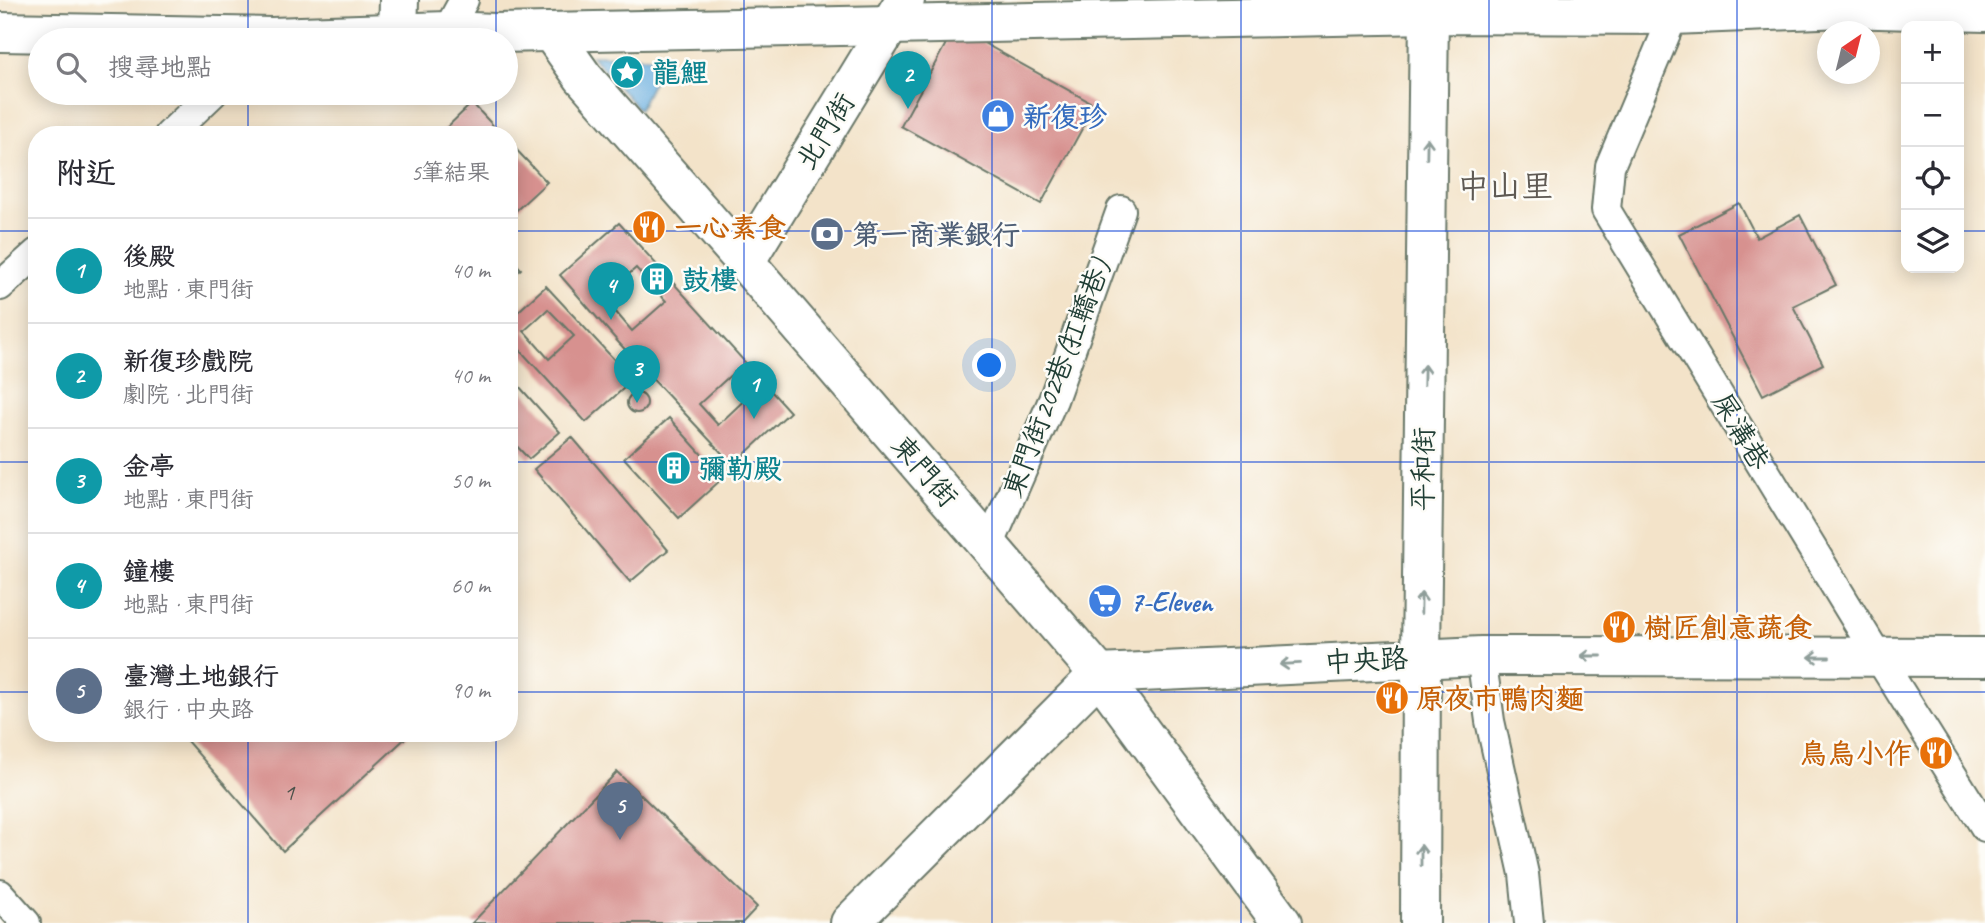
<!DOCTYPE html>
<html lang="zh-TW">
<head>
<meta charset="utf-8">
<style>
  body { margin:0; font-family:Caveat,"LXGW WenKai TC",sans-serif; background:#f2f2f3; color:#2b2b33 }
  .controls { position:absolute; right:21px; top:21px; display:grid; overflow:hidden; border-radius:14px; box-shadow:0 4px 18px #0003 }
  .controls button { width:63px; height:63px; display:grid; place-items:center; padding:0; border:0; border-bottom:2px solid #e1e1e2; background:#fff; color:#2b2b33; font:35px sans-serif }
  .compass { position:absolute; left:1817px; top:21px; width:63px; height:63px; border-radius:50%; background:#fff; box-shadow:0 4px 18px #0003; rotate:35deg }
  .you { position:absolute; left:990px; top:366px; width:24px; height:24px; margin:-18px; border:5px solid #fff; border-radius:50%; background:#1a73e8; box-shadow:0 0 0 10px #1a73e833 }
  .badge { display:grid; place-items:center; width:46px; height:46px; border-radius:50%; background:#b5179e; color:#fff; font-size:23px; font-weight:700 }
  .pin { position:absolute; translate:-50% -58px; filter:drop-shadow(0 2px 4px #0008) }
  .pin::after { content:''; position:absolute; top:37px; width:24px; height:21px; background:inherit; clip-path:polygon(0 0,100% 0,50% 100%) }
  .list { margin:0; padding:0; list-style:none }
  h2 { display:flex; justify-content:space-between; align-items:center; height:91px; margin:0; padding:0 28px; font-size:30px }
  h2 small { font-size:23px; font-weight:400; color:#7c7c81 }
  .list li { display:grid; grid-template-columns:46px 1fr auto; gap:21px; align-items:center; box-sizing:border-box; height:105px; padding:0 28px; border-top:2px solid #e1e1e2 }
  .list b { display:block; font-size:26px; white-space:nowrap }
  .list p { margin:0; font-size:23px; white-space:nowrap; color:#7c7c81 }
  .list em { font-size:23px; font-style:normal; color:#7c7c81 }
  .icon { flex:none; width:38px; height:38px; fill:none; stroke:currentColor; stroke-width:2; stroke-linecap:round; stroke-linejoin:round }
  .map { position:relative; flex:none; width:1985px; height:923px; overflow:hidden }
  .search { position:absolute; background:#fff; box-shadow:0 4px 18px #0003; left:28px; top:28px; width:490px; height:77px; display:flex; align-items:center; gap:18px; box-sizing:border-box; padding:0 24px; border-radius:38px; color:#7c7c81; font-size:26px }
  .panel { position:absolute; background:#fff; box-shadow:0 4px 18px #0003; left:28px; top:126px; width:490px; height:616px; border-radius:28px }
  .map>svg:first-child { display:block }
</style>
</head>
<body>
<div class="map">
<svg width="1985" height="923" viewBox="0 0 1985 923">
  <rect width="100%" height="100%" fill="#fdfcf7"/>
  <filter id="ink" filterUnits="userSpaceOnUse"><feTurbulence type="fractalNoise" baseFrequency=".0143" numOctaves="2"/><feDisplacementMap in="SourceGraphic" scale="14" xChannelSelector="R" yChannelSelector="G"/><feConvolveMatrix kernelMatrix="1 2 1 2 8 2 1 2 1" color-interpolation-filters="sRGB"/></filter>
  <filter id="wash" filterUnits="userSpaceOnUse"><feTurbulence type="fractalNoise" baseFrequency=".00686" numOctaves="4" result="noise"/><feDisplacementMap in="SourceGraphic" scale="28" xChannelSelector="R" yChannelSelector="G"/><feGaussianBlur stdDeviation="1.57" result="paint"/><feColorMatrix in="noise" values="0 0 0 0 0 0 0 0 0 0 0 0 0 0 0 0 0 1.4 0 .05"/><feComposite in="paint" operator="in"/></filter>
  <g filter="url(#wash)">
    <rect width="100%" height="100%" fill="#f3e3c9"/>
    <!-- water -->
    <path fill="#6aafe0" stroke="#44768a" stroke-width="2" d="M591,55L665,58L639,110Z"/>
    <g id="blocks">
      <!-- building -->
      <path fill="#d7918f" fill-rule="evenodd" d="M955,27L1095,105L1041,204L901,126Z
        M472,103L502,135H439Z
        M509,142L547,182L509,217Z
        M1739,203L1757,238L1800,215L1836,285L1793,306L1823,364L1763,395L1679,234Z
        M619,223L790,412L733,465L619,343L560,275ZM636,268L666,301L632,331L603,297ZM734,372L752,393L718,425L699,404Z
        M509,256L521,269L509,280Z
        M546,286L633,380L586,422L509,338V320ZM548,309L574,336L549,359L524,331Z
        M509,375L560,432L529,459L509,438Z
        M627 403a10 10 0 1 1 20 0a10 10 0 1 1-20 0Z
        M669,418L723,478L679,518L624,458Z
        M572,437L668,550L630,582L534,469Z
        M180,733H411L283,851Z
        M617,772L757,907L742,923H472Z"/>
    </g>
  </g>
  <g filter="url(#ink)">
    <use href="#blocks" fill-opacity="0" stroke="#697768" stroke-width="2"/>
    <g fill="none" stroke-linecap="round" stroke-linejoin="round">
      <!-- service casing -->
      <g stroke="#697768" stroke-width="32">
        <path id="service" d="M1680,0L1610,166L1606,210L1879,658L1985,827
          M447,31L464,0
          M169,135L213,93
          M0,286L37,253
          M989,546L1053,400L1121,210
          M1481,656L1490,721L1524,874L1529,923
          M0,894L26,923"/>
      </g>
      <!-- pedestrian casing -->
      <g stroke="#697768" stroke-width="42">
        <path id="pedestrian" d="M551,32L583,77L745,262"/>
      </g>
      <!-- minor casing -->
      <g stroke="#697768" stroke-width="42">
        <path id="minor" d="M905,0L745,262L1099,674L1282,923
          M398,33L399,0
          M850,923L1099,674L1481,656L1985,657
          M1420,923L1421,658L1429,14"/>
      </g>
      <!-- tertiary casing -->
      <g stroke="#697768" stroke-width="42">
        <path id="tertiary" d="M0,32L272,37L447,31L495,33L1429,14L1673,15L1844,8L1985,12"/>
      </g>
      <!-- service -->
      <use href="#service" stroke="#fff" stroke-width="28"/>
      <!-- pedestrian -->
      <use href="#pedestrian" stroke="#fff" stroke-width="38"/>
      <!-- minor -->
      <use href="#minor" stroke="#fff" stroke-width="38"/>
      <!-- tertiary -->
      <use href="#tertiary" stroke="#fff" stroke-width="38"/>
    </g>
    <!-- one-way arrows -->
    <defs><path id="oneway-shaft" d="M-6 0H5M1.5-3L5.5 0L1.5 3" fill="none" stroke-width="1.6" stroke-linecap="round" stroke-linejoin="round" transform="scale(1.75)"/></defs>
    <g stroke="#8f9e9a">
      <use href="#oneway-shaft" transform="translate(1427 148) rotate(-89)"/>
      <use href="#oneway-shaft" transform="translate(1424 375) rotate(-89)"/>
      <use href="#oneway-shaft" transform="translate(1421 603) rotate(-89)"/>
      <use href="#oneway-shaft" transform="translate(1591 656) rotate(-180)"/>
      <use href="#oneway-shaft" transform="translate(1819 657) rotate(-180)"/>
      <use href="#oneway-shaft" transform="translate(1290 664) rotate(177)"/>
      <use href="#oneway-shaft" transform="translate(1421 855) rotate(-90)"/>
    </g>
  </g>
  <!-- grid -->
  <path fill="none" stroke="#1d4ed8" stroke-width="2" stroke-opacity="0.55" d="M248,0V40M496,0V40M744,0V923M992,0V923M1241,0V923M1489,0V923M1737,0V923M248,93V135M496,93V135M0,231H37M509,231H1906M1959,231H1985M0,462H37M509,462H1985M0,692H37M509,692H1985M248,733V923M496,733V923"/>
  <!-- icons -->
  <defs>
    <g id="sight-disc" transform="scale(1.75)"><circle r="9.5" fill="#0f9aa8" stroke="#fdfcf7"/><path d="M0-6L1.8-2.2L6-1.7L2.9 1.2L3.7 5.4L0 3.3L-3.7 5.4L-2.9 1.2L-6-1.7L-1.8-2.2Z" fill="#fff"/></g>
    <g id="shop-disc" transform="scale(1.75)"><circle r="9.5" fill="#3f7fe0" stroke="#fdfcf7"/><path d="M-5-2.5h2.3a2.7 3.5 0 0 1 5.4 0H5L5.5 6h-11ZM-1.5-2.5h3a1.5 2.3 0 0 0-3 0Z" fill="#fff"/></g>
    <g id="restaurant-disc" transform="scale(1.75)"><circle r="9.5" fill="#e8710a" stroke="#fdfcf7"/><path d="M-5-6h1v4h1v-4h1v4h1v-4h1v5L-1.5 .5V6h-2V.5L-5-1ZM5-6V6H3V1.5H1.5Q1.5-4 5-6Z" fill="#fff"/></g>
    <g id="bank-disc" transform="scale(1.75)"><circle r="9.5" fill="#5c6f8a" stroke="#fdfcf7"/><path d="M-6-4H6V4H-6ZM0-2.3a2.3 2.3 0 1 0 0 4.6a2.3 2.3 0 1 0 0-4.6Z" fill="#fff"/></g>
    <g id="building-disc" transform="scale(1.75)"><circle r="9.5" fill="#0f9aa8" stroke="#fdfcf7"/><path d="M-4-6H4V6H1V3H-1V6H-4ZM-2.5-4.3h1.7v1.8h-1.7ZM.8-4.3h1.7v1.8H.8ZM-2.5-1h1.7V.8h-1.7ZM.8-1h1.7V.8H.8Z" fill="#fff"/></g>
    <g id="supermarket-disc" transform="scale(1.75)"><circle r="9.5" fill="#3f7fe0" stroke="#fdfcf7"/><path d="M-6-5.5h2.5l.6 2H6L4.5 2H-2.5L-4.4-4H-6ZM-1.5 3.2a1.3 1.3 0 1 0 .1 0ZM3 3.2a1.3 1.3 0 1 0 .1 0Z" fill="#fff"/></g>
  </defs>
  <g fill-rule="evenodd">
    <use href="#sight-disc" x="627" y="72"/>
    <use href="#shop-disc" x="998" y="116"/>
    <use href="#restaurant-disc" x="649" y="227"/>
    <use href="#bank-disc" x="827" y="234"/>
    <use href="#building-disc" x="657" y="279"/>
    <use href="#building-disc" x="674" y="468"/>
    <use href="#supermarket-disc" x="1105" y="601"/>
    <use href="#restaurant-disc" x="1619" y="627"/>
    <use href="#restaurant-disc" x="1392" y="698"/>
    <use href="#restaurant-disc" x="1936" y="753"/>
  </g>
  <g text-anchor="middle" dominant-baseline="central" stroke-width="5" stroke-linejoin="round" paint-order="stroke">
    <!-- number labels -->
    <g font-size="24" fill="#4d524b">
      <text x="289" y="792">1</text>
    </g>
    <!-- culture labels -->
    <g font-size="28" font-weight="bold" fill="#0d838f" stroke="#fdfcf7" text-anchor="start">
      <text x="652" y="72">龍鯉</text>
      <text x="682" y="279">鼓樓</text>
      <text x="698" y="468">彌勒殿</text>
    </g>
    <!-- shop labels -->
    <g font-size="28" font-weight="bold" fill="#366cbe" stroke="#fdfcf7" text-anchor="start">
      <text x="1023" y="116">新復珍</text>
      <text x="1130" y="601">7-Eleven</text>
    </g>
    <!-- street labels -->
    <g font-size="28" fill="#1f3d34" stroke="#fdfcf7">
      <text transform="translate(825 131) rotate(-58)">北門街</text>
      <text transform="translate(1056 378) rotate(-69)">東門街202巷(扛轎巷)</text>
      <text transform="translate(1741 431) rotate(59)">屎溝巷</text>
      <text transform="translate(1423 469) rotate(-89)">平和街</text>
      <text transform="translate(925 471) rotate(49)">東門街</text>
      <text transform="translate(1366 660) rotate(-3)">中央路</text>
    </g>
    <!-- food labels -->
    <g font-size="28" font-weight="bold" fill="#c56008" stroke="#fdfcf7" text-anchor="start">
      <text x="674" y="227">一心素食</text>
      <text x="1644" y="627">樹匠創意蔬食</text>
      <text x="1416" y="698">原夜市鴨肉麵</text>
      <text x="1912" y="753" text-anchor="end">鳥烏小作</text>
    </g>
    <!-- service labels -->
    <g font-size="28" font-weight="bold" fill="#4e5e75" stroke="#fdfcf7" text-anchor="start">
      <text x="852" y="234">第一商業銀行</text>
    </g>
    <!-- quarter labels -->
    <g font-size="32" fill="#5f5a54" stroke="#fdfcf7">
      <text x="1505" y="186">中山里</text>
    </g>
  </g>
</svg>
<div class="controls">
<button>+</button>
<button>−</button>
<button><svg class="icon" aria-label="locate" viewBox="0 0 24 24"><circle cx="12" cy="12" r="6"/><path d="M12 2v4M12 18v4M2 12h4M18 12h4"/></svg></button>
<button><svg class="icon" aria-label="layers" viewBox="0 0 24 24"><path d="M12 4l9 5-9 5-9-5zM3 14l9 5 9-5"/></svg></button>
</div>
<svg class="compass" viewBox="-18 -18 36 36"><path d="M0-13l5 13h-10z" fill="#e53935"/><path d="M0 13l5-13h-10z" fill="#7c7c81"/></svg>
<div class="you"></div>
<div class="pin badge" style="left:754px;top:419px;background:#0f9aa8">1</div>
<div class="pin badge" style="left:908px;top:109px;background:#0f9aa8">2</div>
<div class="pin badge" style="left:637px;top:403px;background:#0f9aa8">3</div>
<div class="pin badge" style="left:611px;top:320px;background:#0f9aa8">4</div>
<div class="pin badge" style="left:620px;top:840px;background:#5c6f8a">5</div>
<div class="search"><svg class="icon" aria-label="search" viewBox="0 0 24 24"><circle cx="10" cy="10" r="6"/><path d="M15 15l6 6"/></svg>搜尋地點</div>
<section class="panel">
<h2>附近<small>5筆結果</small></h2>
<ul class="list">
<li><span class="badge" style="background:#0f9aa8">1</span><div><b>後殿</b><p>地點 · 東門街</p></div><em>40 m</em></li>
<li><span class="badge" style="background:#0f9aa8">2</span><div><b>新復珍戲院</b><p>劇院 · 北門街</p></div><em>40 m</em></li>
<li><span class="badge" style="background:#0f9aa8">3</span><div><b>金亭</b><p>地點 · 東門街</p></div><em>50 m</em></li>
<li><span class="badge" style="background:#0f9aa8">4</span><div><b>鐘樓</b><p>地點 · 東門街</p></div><em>60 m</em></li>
<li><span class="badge" style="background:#5c6f8a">5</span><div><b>臺灣土地銀行</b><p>銀行 · 中央路</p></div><em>90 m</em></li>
</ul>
</section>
</div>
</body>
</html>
